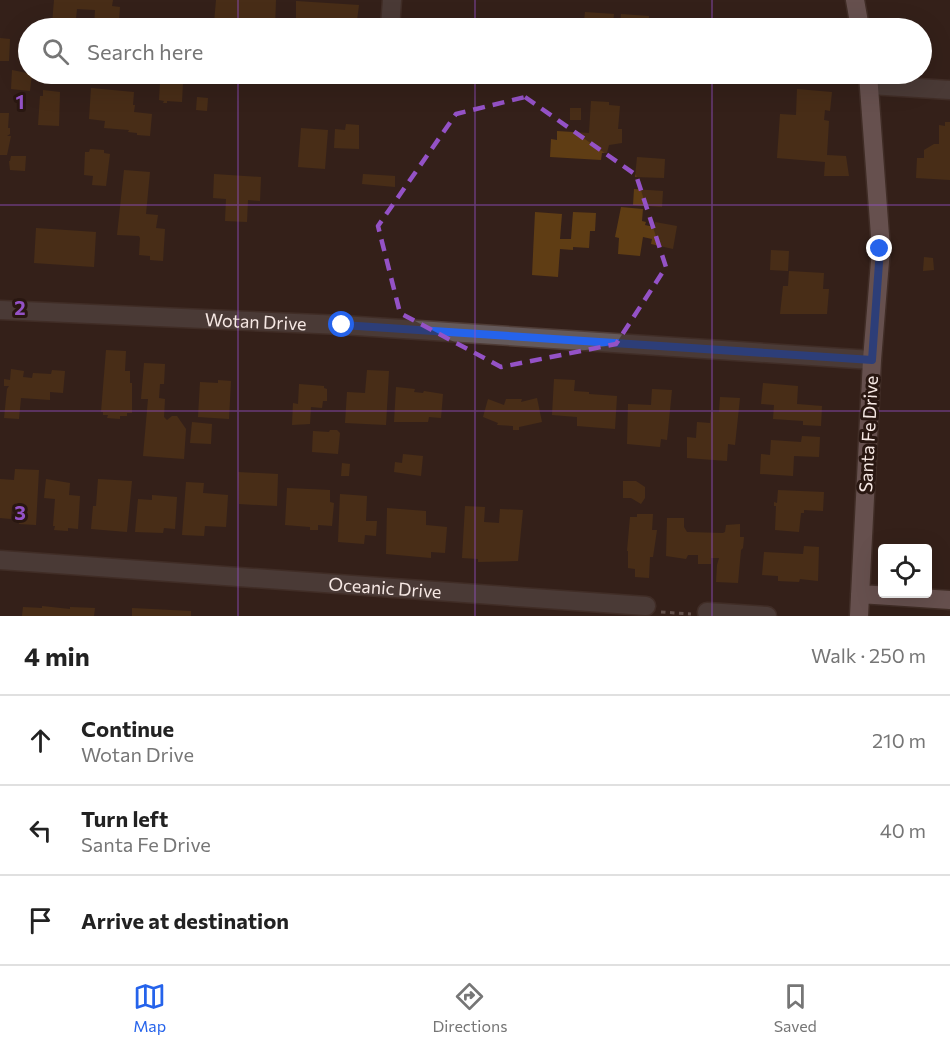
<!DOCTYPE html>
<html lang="en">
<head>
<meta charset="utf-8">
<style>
  body { margin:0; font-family:Commissioner,sans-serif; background:#f6f6f6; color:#222 }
  .controls { position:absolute; right:18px; bottom:18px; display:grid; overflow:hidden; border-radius:6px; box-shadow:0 6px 24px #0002 }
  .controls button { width:54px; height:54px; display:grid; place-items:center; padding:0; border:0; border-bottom:2px solid #e0e0e0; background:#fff; color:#222; font:30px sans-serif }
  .stop { position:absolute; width:18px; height:18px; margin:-14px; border:4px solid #2563eb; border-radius:50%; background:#fff }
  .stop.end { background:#2563eb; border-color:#fff; box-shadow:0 2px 6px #0008 }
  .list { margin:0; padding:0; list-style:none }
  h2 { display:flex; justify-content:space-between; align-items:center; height:78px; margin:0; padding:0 24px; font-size:26px }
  h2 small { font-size:20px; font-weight:400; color:#767676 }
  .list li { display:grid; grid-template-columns:39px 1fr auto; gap:18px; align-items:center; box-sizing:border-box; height:90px; padding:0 24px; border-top:2px solid #e0e0e0 }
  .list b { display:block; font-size:22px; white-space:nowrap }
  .list p { margin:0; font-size:20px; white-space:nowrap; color:#767676 }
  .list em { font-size:20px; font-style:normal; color:#767676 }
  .icon { flex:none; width:33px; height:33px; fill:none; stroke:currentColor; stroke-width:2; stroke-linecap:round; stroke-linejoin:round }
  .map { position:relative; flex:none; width:950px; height:616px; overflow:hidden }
  .search { position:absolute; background:#fff; box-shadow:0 6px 24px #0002; left:18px; right:18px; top:18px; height:66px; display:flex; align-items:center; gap:15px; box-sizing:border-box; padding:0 21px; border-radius:33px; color:#767676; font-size:22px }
  .sheet { height:348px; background:#fff }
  nav { display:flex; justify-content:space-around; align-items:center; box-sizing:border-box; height:84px; border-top:2px solid #e0e0e0; background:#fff; font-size:16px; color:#767676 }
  nav a { display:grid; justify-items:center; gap:3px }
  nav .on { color:#2563eb }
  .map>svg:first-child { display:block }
</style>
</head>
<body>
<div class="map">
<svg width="950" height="616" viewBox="0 0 950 616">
  <rect width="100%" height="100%" fill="#34201a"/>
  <!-- building -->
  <path fill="#5f3d14" d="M54,0H113L112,6L120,7L119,21L114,20V26H116V28H94L95,10L77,9L75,28H48L49,24H52Z
    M216,0H276L275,28H247V26L214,23Z
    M296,1L359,5L356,28H296Z
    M585,12L614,14L613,23L620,24L621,14L649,16L648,28H567V20L584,21Z
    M711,18L731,20V26H737V20L752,21V28H711Z
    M172,23L201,25V28H172Z
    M0,38L10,39L9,61H0Z
    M12,70L32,74L30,91L11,89Z
    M722,74H766L765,78L722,75Z
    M168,82L183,83L182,102L167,101V103H163L164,101L159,100L160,83Z
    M91,88L134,92L133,105H135L134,112L152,114L150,136L137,135V133L128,132L129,130L104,128L105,121L89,119Z
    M797,89L832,92L830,111L825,110L824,120L829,121L827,155L846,156L849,176H824L825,162L777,158L780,114L796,115Z
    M43,90L60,92L59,126L38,125L40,96H43Z
    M197,97L208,98L207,111L196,110Z
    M591,101L609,102V105L620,106L618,129H622V143L609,145L607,153H602L601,160L550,157L551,139L557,140V131L589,133Z
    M570,108H581V120H570Z
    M0,113H9L8,128H10V134L7,136H11L7,155H0Z
    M945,122H950V180L916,178L917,158H924V150L934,144H939V125L945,126Z
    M346,124L359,125V149L334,148L335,129L345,130Z
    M301,128L328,130L325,169L298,167Z
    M90,149L104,150V153L110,154L106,186L92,185L93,176L84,175L85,152H89Z
    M11,156H26L25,171L10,170L9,161H10Z
    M637,157L665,159L664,178L635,177Z
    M124,170L150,172L146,214L158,215L156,228L165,229L163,261L150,260V256L139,255L140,238L139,236L117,235Z
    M214,174L261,177L260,201L248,200L247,222L225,221L226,199L213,198Z
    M363,174L395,176V187L362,184Z
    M634,189L663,191L662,207L633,205Z
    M621,207L643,209L642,221L646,222L645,225L654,227L655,222L677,226L673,249L651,244L652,239L643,237L640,256L618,254L619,238L615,237Z
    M535,212L562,214L560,239H571L573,212L596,213L595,231H590L589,248L573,247V250L560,249L558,277L532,275Z
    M36,228L96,232L94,267L34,263Z
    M771,250L789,251L788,271L770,270Z
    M924,257L933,258L934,270L923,271Z
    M789,271L824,273L823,289H829L827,314H780L783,286H788Z
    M106,350L126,351L125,371H130V383H132V413H127V416H120V419L107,418L108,415H103V412H101Z
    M144,363L165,364L164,384H160L159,398L165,399L164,417L167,420L172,416H177L186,429L184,459L143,456L148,399H141Z
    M11,369L24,371L23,377L32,378L33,373L51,374L52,370L65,371L63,393L50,392V400L21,398L19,419L4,418L7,389L9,386H4V379L10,380Z
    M367,370L389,371L386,425L345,423L347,392L365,393Z
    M554,379L575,380L574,391L589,392V394L617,396L615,429L577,426V417L552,415Z
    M218,380L231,381L229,419L198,417L200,382L218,383Z
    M763,383L798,386L797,404L822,406L821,426L803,425V421L773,419L774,405L761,404Z
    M299,384L324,386V388L327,389V401H323L322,408L311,407L310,424L292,425L293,403L298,404Z
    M396,387L415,389L414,392L423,393L424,391L443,394L441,418L429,417L428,422H394Z
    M652,389L672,390L667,440L661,439L660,447L627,444L628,404L651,405Z
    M720,397L740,398L735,445L728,444L727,461L687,458V437L696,438L697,422L710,423L711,412H719Z
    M537,398L542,422L519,427V430H513V426L497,425L498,423L483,417L488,399L504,405L506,399H522L521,402Z
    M192,422L212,424L211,444L190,443Z
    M330,430H337L340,433L338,454L312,452L313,431L329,432Z
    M802,436L820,437L819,457L794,456L793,476L760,474L761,454L770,455L771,440L801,442Z
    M403,454L423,456L421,476L394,472L395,462L402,463Z
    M342,463L350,464L349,476H341Z
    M15,469L39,470L36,525L19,524L20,507H12L11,519L0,518V479L14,480Z
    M238,472L278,474L277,506L239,504Z
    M46,479L70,483L69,495L80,496L78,529L68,528V531L54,530L55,526H53L55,499L44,498Z
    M98,479L132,481L127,532L91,529L93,506H96Z
    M623,481H636L645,487V498L641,504L631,498H623Z
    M186,482L204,483L203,493L228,495L226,527L205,526L204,536L182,535Z
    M287,488L330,490V502L334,503L332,526L318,525V530H310V527L285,525Z
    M778,490L824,492L823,511L804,510V513H801L799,532L775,530L776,506H774V502L777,503Z
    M340,494L367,496L366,521H377L376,536L365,535L364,544L338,542Z
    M152,495L177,497L175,529L164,528L163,533L135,532L138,499L152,500Z
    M465,506L485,507L484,522L499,523L500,509L523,510L518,561L478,562V559L462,558Z
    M387,508L426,511V525L447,527L445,553L431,552V558L386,554Z
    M637,514H653L652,530H657L653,557H650L649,578L635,577V569L628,568V551H627L630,517H637Z
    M667,518H684V527L687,532L723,533L725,532L726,525L740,524V537H744L743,548L741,550L738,583L716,582L717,565L719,558H711V564H698V555H688L686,559L666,556Z
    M804,546L819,547L818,581L800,579L799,582L778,581V576L762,575L764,552L803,554Z
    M42,606L70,609V607L95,608L94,616H22L23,607L42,608Z
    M132,608L191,611V616H132Z"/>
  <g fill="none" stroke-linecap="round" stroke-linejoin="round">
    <!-- minor casing -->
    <g stroke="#4f3c36" stroke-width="21">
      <g id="minor">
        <path d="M390,28L392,0"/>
        <path d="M870,85L950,90"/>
        <path id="s1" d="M0,310L342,325L872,360"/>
        <path id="s2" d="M0,560L646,606"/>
        <path d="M707,612L767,616"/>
      </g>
    </g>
    <!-- major casing -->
    <g stroke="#4f3c36" stroke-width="21">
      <path id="major" d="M855,0L860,28
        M860,594L950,600
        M859,616L872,360L881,249L868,74"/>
    </g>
    <!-- path -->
    <path stroke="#9a8985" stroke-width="3" stroke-dasharray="4.5 4.5" stroke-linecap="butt" d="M661,612L691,614"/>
    <!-- minor -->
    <use href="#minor" stroke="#64595a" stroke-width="18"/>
    <!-- major -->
    <use href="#major" stroke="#a28b8e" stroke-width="18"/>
  </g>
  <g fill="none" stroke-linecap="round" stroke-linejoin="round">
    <!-- route -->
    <path stroke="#2563eb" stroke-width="8" d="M342,325L872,360L880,249"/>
  </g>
  <!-- marked area -->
  <path d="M0 0H950V616H0ZM525,97L636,175L666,267L616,344L501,367L400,313L378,226L456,114Z" fill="#34201a" fill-opacity=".55" fill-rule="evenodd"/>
  <path fill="none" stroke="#9452c6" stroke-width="4.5" stroke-dasharray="12 8" stroke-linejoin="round" d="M525,97L636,175L666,267L616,344L501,367L400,313L378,226L456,114Z"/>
  <!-- grid -->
  <path fill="none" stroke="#9452c6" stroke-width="1.5" stroke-opacity="0.55" d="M238,0V28M475,0V28M712,0V28M238,74V616M475,74V616M712,74V616M0,205H950M0,411H950"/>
  <g text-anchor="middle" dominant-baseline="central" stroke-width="6" stroke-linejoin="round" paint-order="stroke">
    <!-- street labels -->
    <g font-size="18" fill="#f6e8e4" stroke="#291711">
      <text stroke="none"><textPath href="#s1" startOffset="256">Wotan Drive</textPath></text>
      <text transform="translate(868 434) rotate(-87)">Santa Fe Drive</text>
      <text stroke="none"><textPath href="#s2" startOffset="386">Oceanic Drive</textPath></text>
    </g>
  </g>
  <g font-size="20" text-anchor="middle" font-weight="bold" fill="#9452c6" stroke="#291711" stroke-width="6" stroke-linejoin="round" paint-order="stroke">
    <text x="20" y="109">1</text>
    <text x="20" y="315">2</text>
    <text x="20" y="520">3</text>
  </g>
</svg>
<div class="controls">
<button><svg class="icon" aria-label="locate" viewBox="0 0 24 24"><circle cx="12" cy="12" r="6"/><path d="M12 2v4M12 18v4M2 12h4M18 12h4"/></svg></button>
</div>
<div class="stop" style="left:342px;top:325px"></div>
<div class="stop end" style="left:880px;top:249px"></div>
<div class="search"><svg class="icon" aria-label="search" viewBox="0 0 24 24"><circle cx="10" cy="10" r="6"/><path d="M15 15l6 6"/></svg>Search here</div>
</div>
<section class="sheet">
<h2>4 min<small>Walk · 250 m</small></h2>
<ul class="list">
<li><svg class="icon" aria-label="ahead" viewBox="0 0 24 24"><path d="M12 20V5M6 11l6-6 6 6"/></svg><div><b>Continue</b><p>Wotan Drive</p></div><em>210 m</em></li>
<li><svg class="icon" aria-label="left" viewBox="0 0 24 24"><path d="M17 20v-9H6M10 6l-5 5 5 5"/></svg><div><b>Turn left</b><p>Santa Fe Drive</p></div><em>40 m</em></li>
<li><svg class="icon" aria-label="arrive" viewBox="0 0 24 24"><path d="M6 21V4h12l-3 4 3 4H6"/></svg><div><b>Arrive at destination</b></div></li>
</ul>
</section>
<nav>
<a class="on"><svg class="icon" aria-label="map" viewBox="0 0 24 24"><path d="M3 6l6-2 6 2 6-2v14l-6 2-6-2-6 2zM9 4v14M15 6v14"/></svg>Map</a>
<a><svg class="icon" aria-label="directions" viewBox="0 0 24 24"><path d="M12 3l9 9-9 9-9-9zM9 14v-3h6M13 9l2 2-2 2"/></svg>Directions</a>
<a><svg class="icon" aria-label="saved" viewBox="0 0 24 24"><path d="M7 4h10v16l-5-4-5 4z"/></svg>Saved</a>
</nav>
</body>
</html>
